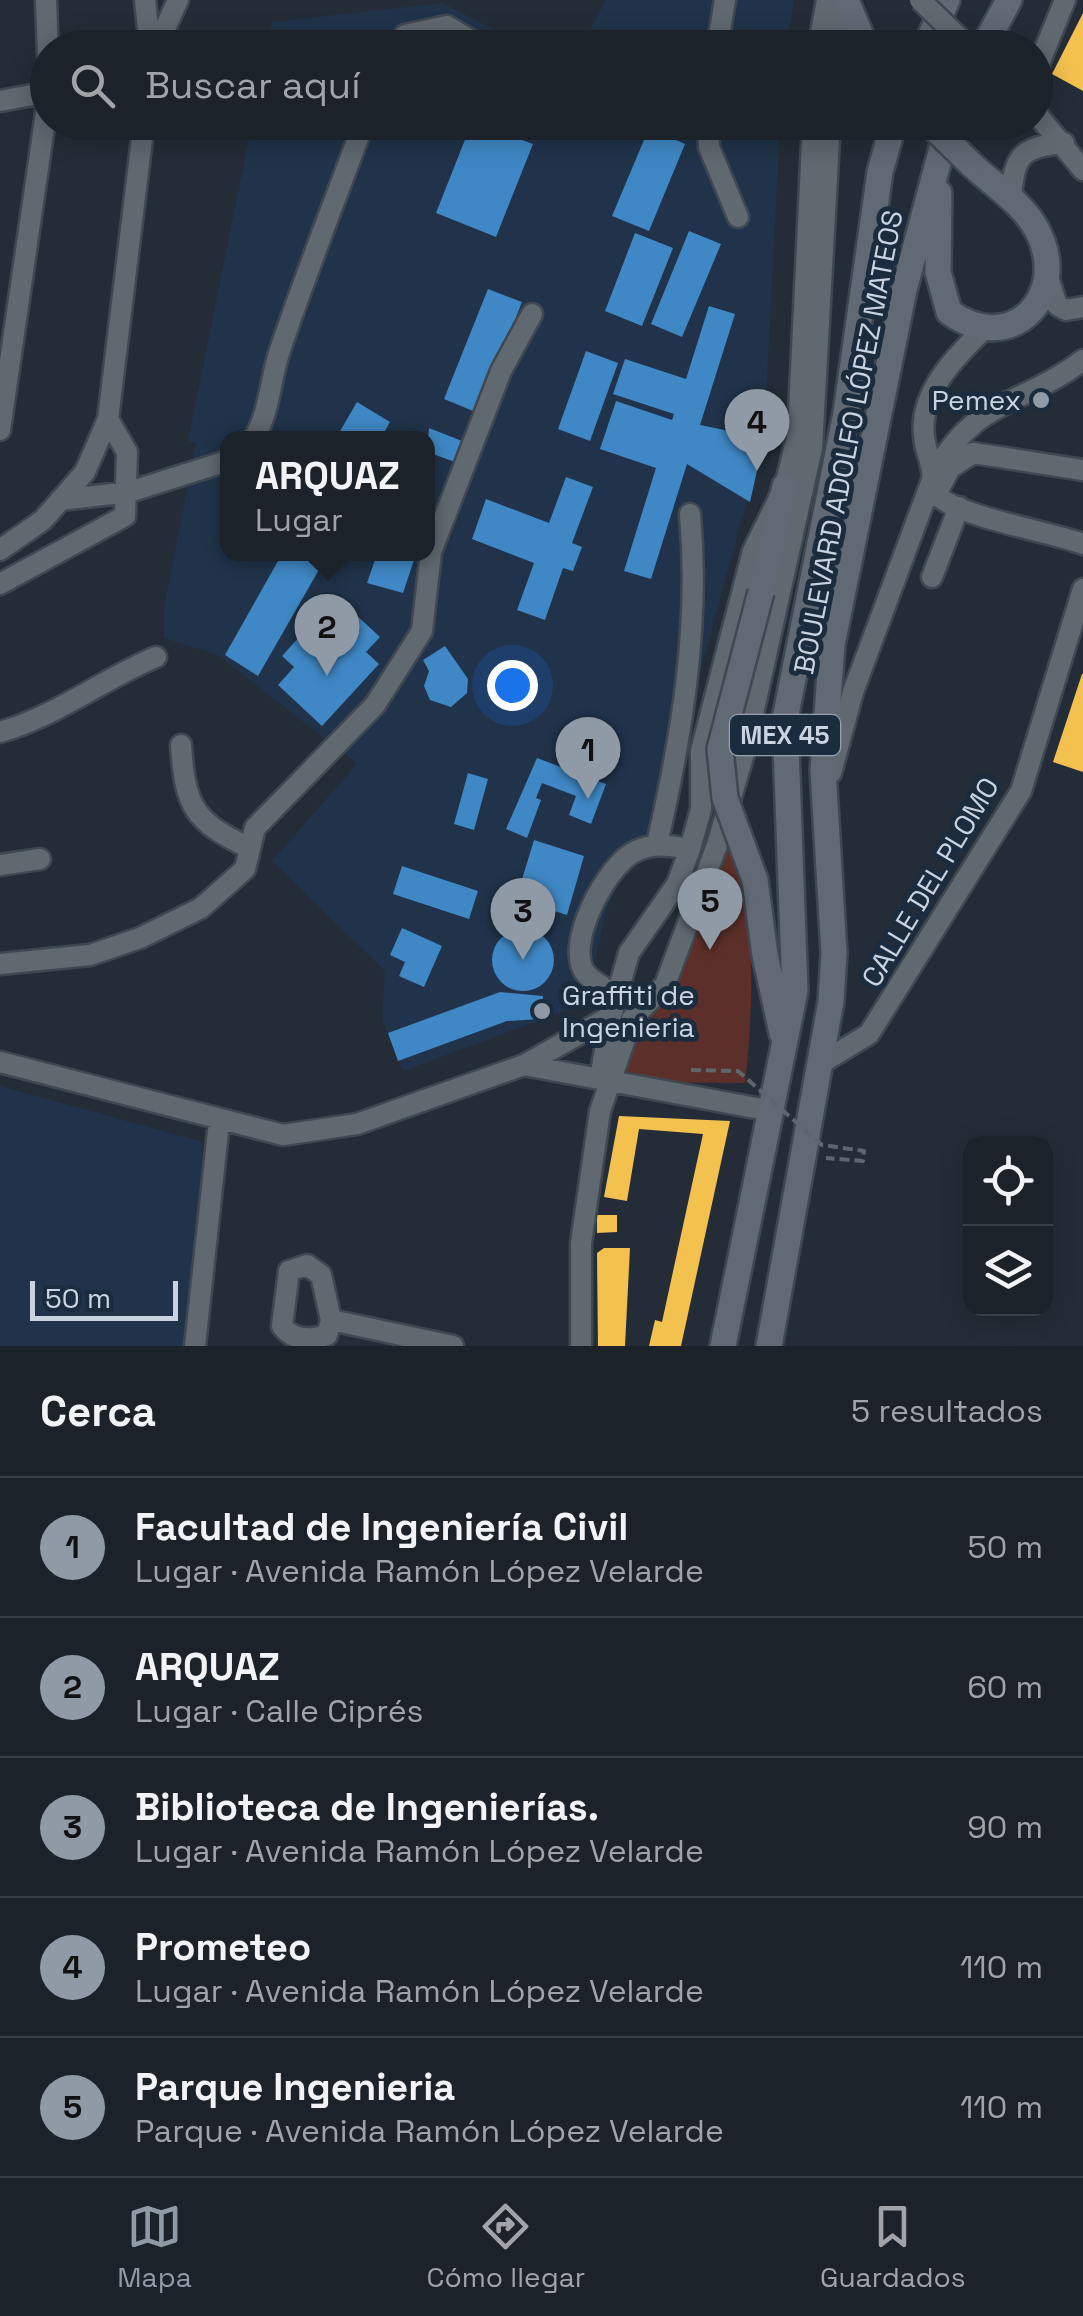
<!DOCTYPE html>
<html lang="es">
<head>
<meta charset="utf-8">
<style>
  body { margin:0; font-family:"Space Grotesk",sans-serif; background:#282f35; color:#f1f3f6 }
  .controls { position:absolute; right:30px; bottom:30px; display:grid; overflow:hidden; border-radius:20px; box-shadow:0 5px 25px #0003 }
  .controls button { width:90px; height:90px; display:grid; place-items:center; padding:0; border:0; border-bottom:2px solid #393f46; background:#1b2229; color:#f1f3f6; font:50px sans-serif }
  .scale { position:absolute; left:30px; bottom:25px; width:148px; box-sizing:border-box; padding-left:10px; border:5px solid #cad4e1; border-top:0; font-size:28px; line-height:35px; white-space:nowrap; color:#cad4e1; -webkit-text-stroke:8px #1c2c3f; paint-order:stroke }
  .you { position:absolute; left:512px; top:685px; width:35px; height:35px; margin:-25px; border:8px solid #fff; border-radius:50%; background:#1a73e8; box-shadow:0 0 0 15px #1a73e833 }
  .badge { display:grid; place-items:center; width:65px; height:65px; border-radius:50%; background:#909aa6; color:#111; font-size:32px; font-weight:700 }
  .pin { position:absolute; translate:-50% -82px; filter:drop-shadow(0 2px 5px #0008) }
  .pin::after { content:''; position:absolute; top:52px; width:35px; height:30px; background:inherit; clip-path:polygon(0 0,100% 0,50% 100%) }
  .popup { position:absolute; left:220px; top:431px; width:215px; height:130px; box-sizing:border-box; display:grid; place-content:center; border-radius:20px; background:#1b2229; filter:drop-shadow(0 2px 8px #0005); font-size:32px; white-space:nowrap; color:#a0a4a8 }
  .popup b { font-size:38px; color:#f1f3f6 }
  .popup::after { content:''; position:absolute; left:50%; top:100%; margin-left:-20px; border:20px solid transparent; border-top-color:#1b2229 }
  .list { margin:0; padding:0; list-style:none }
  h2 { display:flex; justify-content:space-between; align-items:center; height:130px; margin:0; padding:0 40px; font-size:42px }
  h2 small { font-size:32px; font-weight:400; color:#a0a4a8 }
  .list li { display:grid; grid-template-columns:65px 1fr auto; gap:30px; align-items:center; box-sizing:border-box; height:140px; padding:0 40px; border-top:2px solid #393f46 }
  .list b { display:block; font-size:38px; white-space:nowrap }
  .list p { margin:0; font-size:32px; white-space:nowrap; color:#a0a4a8 }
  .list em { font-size:32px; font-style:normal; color:#a0a4a8 }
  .icon { flex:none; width:55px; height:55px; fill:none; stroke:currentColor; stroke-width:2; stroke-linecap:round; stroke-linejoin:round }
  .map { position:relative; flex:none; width:1083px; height:1346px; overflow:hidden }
  .search { position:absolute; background:#1b2229; box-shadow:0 5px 25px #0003; left:30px; right:30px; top:30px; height:110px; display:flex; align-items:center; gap:25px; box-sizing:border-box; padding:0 35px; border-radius:55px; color:#a0a4a8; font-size:38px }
  .sheet { height:830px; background:#1b2229 }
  nav { display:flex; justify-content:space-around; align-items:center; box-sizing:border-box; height:140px; border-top:2px solid #393f46; background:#1b2229; font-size:28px; color:#a0a4a8 }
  nav a { display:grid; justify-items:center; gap:5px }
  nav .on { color:#909aa6 }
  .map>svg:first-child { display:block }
</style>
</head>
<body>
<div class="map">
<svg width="1083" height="1346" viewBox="0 0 1083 1346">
  <rect width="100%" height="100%" fill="#242d37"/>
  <!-- built -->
  <path fill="#20334a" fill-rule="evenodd" d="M606,0H794L787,47L580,48Z
    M443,3L527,47L267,48L272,22Z
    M252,123H780L764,438L696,687L667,836L631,845L606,912L586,1003L403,1071L382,1020L385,971L272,861L357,764L218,655L164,638V608L196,443L188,441ZM227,438H427V554H227Z
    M0,1086L203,1142L189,1346H0Z"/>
  <!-- green -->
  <path fill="#5d2f2a" d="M725,822C756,905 755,995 745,1083L610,1082Z"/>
  <!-- homes -->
  <path fill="#f2c14e" d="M1083,13V91L1052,74Z
    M1082,674H1083V772L1053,762Z
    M619,1116L730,1121L681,1346H649L655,1320L662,1322L703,1134L639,1129L627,1201L604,1197Z
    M597,1215H617V1232L597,1233Z
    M604,1248H630L625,1346H598L597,1253Z"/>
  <!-- schools -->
  <path fill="#3f88c5" d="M472,122L533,144L496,237L436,213Z
    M649,128L685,144L649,231L612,216Z
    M689,231L721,244L682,337L651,324Z
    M635,233L673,248L642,326L605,311Z
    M488,289L522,302L478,413L444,399Z
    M709,306L735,314L700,425L764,438L763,444L750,502L687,464L651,579L624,571L656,468L600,449L616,401L672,420L674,414L613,394L625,359L686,379Z
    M586,351L618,363L590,441L558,429Z
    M357,402L390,422L381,438H336Z
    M429,428L467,443L458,463L427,452Z
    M566,477L593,487L572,543L582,547L573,571L563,568L545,620L517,610L534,563L472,539L486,499L549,523Z
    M282,554H328L258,676L225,655Z
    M377,554H416L403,593L367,583Z
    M321,613L339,629L354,613L380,637L366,652L379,664L322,726L278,685L294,667L282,656Z
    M445,646L468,679L467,693L451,707L430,700L424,686L429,671L423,660Z
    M537,758L606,784L591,824L569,815L576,796L542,783L536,798L541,800L527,838L506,829Z
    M468,773L488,779L474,830L454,824Z
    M534,840L584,856L567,915L516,899Z
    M402,866L478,891L469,919L393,894Z
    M402,928L442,946L424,987L399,976L405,962L390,955Z
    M492 960a31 31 0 1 1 62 0a31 31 0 1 1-62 0Z
    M500,992L543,996L541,1019L507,1021L398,1061L388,1033Z"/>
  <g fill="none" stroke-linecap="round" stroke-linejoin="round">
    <!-- minor casing -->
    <g stroke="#3f4851" stroke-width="25">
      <path id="minor" d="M46,0L48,55
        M145,0L150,48
        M156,48L178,0
        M396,48L405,35L447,26L484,48
        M717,48L725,0
        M818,48L827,0
        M837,48L846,0
        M1036,71L1065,0
        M0,101L48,92
        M1036,113L1083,170
        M708,122L709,147L738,217
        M1011,198C1014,155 1021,147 1064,143
        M1048,277L1057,305L1066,310L1083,307
        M983,330C955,357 919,393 924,436C926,457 936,467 931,489C947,516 1050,531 1083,544
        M0,430L48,99
        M254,438C270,412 270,379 280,350C306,273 336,198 364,122
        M940,487L950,468L973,453L1083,470
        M60,500L129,492L227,461
        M0,550L43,520L85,472L108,419L144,122
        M932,577L959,507
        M0,584L125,516L127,452L108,419
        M0,732C55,717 103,679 156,657
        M181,745C185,807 194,822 250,848
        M831,773L853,692L935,472C976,398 1022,406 1083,360
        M657,844C682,735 700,626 690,514
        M0,865L40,859
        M0,964L90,955L140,938L201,908L245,869L255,828L375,705L422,631L431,552L501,371L532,314
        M618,997C609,990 594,983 586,974C563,946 607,864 636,851C655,842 670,846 690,849
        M0,1062L283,1135L357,1124L524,1065L772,1111
        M823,1062L869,1034L1021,791L1083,589
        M526,1064L611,1016
        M602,1067L611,1016L629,953L677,884L690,849L701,809V751L753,551L785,486L798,433L813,122
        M307,1265L321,1275L331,1320L327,1335C311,1340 293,1341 282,1326L289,1271Z
        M331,1320L453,1346
        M195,1346L219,1122
        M581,1346V1243L600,1111L632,1019L665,985L717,845L745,750L812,448L830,122"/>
    </g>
    <!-- major casing -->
    <g stroke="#3f4851" stroke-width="30">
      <path id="major" d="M846,0L866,48
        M925,48L947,0
        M983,48L1009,0
        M939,193L938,272L949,312C1013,358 1071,294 1037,230C1023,203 993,185 971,164
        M761,592L785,486
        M765,955L782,1033
        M723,1346L795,991L785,719L846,413L880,172L894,122
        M769,1346L831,1001L834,953L823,770L832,645L904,290L949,122"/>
    </g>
    <!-- minor -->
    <use href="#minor" stroke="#606870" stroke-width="20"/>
    <!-- major -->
    <use href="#major" stroke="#606974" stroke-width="25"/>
    <!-- minor-bridge casing -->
    <g stroke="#3f4851" stroke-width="25" stroke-linecap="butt">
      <path id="minor-bridge" d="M920,0L970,48"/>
    </g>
    <!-- major-bridge casing -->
    <g stroke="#3f4851" stroke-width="30" stroke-linecap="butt">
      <path id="major-bridge" d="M928,122L971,164
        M761,592L720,749L725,798L755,880L765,955"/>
    </g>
    <!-- path-bridge -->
    <path stroke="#5f656d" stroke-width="4" stroke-dasharray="10 5" stroke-linecap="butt" d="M691,1070L738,1071L822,1145L864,1151L863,1161L826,1158"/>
    <!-- minor-bridge -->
    <use href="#minor-bridge" stroke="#606870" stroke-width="20"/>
    <!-- major-bridge -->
    <use href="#major-bridge" stroke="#606974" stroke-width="25"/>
  </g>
  <!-- markers -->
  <g fill="#909aa6" stroke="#1c2c3f" stroke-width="4">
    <circle cx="1041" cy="400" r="10"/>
    <circle cx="542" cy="1011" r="10"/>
  </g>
  <g text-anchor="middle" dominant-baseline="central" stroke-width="10" stroke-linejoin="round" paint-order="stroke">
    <!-- shield labels -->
    <rect fill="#1c2c3f" stroke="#96a2b0" stroke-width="2.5" x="730" y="715" width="110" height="40" rx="8"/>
    <g font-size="25" font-weight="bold" fill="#cad4e1">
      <text x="785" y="735">MEX 45</text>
    </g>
    <!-- poi labels -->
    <g font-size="28" fill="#cad4e1" stroke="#1c2c3f" text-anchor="end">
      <text x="1021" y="400">Pemex</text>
      <text x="562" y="995" text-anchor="start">Graffiti de<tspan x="562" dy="32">Ingenieria</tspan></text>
    </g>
    <!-- street labels -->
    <g font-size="28" fill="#cad4e1" stroke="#1c2c3f">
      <text transform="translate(848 442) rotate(-79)">BOULEVARD ADOLFO LÓPEZ MATEOS</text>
      <text transform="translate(930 882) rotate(-59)">CALLE DEL PLOMO</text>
    </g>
  </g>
</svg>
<div class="controls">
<button><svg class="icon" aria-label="locate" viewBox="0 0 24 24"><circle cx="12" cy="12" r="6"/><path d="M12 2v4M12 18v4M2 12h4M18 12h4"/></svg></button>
<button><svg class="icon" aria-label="layers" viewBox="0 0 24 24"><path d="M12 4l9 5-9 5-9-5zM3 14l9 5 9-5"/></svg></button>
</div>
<div class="scale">50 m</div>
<div class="you"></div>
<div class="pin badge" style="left:588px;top:799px">1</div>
<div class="pin badge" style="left:327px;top:676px">2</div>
<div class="popup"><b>ARQUAZ</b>Lugar</div>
<div class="pin badge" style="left:523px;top:960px">3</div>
<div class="pin badge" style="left:757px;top:471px">4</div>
<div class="pin badge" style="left:710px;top:950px">5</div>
<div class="search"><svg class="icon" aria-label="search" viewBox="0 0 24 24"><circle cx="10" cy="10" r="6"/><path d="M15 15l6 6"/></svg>Buscar aquí</div>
</div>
<section class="sheet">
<h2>Cerca<small>5 resultados</small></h2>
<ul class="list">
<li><span class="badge">1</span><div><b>Facultad de Ingeniería Civil</b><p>Lugar · Avenida Ramón López Velarde</p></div><em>50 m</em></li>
<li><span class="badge">2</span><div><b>ARQUAZ</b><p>Lugar · Calle Ciprés</p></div><em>60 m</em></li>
<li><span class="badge">3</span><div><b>Biblioteca de Ingenierías.</b><p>Lugar · Avenida Ramón López Velarde</p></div><em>90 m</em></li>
<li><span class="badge">4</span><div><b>Prometeo</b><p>Lugar · Avenida Ramón López Velarde</p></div><em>110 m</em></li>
<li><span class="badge">5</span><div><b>Parque Ingenieria</b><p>Parque · Avenida Ramón López Velarde</p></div><em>110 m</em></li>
</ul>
</section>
<nav>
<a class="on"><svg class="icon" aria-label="map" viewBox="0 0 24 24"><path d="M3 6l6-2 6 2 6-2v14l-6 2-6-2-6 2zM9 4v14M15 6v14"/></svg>Mapa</a>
<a><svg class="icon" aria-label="directions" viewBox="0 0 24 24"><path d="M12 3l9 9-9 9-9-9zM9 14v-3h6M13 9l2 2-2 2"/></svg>Cómo llegar</a>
<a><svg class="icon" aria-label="saved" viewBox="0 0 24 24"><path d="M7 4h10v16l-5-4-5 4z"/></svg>Guardados</a>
</nav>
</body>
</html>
